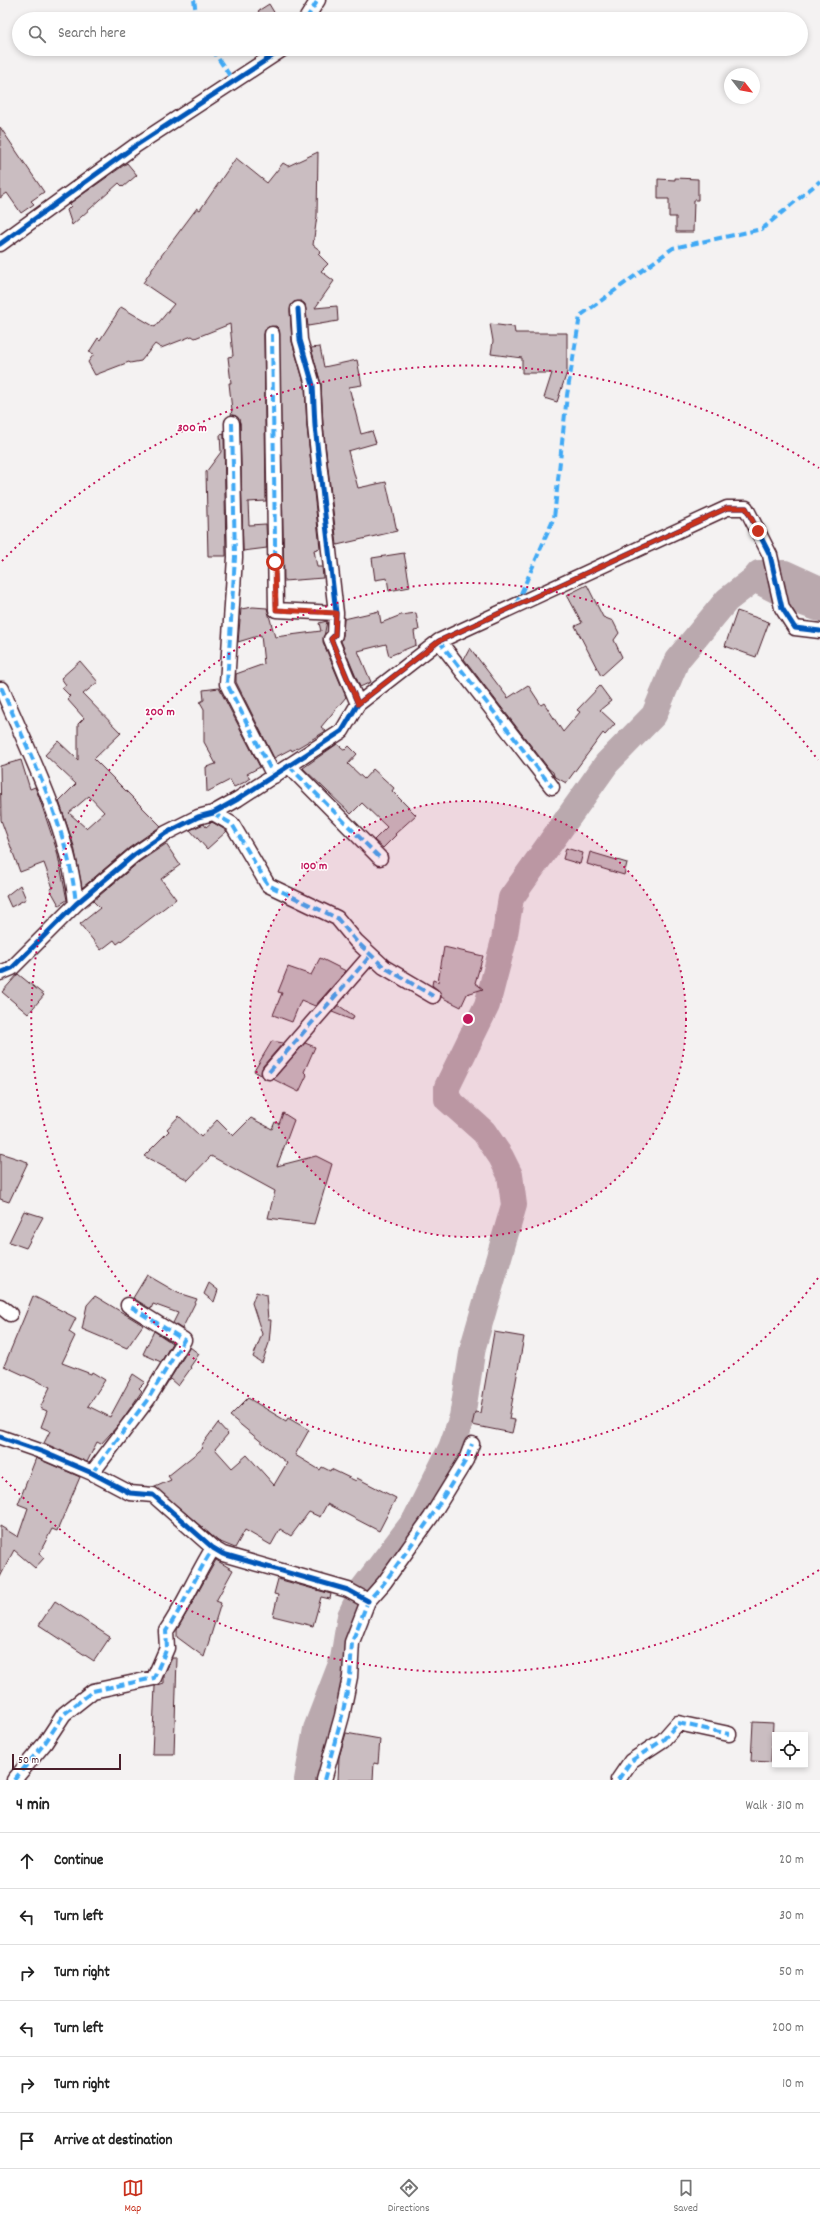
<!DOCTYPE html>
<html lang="en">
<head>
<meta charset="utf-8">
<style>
  body { margin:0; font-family:Dekko,sans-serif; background:#f6f6f6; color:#222 }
  .controls { position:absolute; right:12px; bottom:12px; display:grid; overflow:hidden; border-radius:0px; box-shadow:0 2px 6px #0003 }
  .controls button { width:36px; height:36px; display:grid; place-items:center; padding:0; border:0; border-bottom:1px solid #e0e0e0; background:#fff; color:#222; font:20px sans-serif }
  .compass { position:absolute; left:724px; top:68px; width:36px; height:36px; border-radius:50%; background:#fff; box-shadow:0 2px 6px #0003; rotate:121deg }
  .scale { position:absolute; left:12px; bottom:10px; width:109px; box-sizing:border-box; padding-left:4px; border:2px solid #4a1f2b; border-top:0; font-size:11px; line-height:14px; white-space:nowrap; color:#4a1f2b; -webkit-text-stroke:3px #fff; paint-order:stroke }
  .stop { position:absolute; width:12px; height:12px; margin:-9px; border:3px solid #c8321e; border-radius:50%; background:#fff }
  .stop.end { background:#c8321e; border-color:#fff; box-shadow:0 1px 4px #0008 }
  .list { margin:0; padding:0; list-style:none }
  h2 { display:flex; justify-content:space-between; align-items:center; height:52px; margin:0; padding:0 16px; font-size:17px }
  h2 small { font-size:13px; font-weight:400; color:#767676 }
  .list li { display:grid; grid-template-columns:26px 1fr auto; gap:12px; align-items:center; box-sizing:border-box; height:56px; padding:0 16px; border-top:1px solid #e0e0e0 }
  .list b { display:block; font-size:15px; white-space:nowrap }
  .list em { font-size:13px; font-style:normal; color:#767676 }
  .icon { flex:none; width:22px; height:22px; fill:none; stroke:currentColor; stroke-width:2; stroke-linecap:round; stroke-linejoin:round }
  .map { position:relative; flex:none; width:820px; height:1780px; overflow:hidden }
  .search { position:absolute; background:#fff; box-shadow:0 2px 6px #0003; left:12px; right:12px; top:12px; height:44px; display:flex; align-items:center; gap:10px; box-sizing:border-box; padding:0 14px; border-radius:22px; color:#767676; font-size:15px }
  .sheet { height:388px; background:#fff }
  nav { display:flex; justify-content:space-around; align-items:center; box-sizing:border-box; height:56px; border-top:1px solid #e0e0e0; background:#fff; font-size:11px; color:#767676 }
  nav a { display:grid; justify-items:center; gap:2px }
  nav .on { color:#c8321e }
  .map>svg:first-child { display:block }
</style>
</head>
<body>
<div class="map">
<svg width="820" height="1780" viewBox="0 0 820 1780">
  <rect width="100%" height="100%" fill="#f4f2f2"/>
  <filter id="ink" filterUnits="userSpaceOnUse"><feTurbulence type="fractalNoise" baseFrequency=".025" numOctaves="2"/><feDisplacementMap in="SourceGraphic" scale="8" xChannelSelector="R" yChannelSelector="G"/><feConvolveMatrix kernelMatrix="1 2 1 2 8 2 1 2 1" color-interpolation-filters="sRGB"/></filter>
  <g filter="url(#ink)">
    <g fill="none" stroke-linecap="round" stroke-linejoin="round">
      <!-- river -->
      <path stroke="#baa9ae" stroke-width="26" d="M754,579L759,573H785L820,589
        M307,1780L316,1729L343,1659L350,1616L364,1587L415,1520L451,1448L462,1417L473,1347L514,1205L510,1175L501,1157L484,1132L447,1099V1087L487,1005L504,940L511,898L607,763L654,715L677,660L727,600L754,579L797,601L820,609"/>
    </g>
    <!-- building -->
    <path fill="#cabdc1" stroke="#4a1f2b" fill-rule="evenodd" d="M269,4L278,19H263L258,11Z
      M0,127L44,192L31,201L34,204L21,213L7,193L0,198Z
      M318,152L317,216L313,245L321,251L318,254L328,264L321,271L334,281L315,308L337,306L338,321L308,326L305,304L301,301L294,302L290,310L292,342L305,386L307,427L320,548L314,550L317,567H322L323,578L284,581L279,329L276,326L268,327L264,334L266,501L248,502L249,525L266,524L267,548L243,551L240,423L236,416L231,415L232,410L229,383H231L228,357L233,356L230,324L195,338L192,336L161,348L155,344L141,361L130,363L129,362L95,375L88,362L94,354L89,352L98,338L100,340L121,307L155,327L174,304L143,283L161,256L197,208L200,210L236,158L267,183L283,163L288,166Z
      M127,163L137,175L123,187L119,183L72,225L67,210L71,206L69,204Z
      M675,178L698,179V200H694L693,232H676V217H669V199H658V179L675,180Z
      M490,324L514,327L515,333H567V372L557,402L544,398L552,373H522V358L491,354L493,341Z
      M320,347L324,367L357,360L362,385L349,387L361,434L372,431L376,443L348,451L358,488L386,482L397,531L337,545L323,425L321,384L311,348Z
      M224,434L226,556H208L206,472L221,452L220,435Z
      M404,553L410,587L389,591L387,578L375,580L372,558Z
      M587,585L603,617L613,621L619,633L614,640L622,657L601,676L575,626L582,623L567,595Z
      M253,607L267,608L275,637L321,631L319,623L327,621L323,642L346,697L321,727L326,731L292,751L291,749L274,758L236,682V674L264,664L261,635L238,642L241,609Z
      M379,611L381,623L401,615L416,613L419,630L414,631L416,645L389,656L386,644L358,651L371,682L360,687L341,641L343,635L344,619Z
      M737,611L769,622L756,657L725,646Z
      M470,648L508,698L528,685L541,705L544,703L563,732L580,712L577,710L600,686L611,701L600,710L615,724L605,735L603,733L566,783L554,776L553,772L549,769L464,659Z
      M80,661L98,682L83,694L121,733L94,759L161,826L129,848L82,888L74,846L59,801L76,784L45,755L58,741L78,760V724L84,718L67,699L70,696L62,688L66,685L61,678ZM89,796L104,812L86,828L69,813Z
      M219,688L260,767L247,774L250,778L243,783L234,787L230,780L207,792L206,767L216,764L204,742V709L200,702L204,700L203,690Z
      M337,744L345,750L349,746L357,754L348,764L364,779L373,769L394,788L392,791L416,815L395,834L396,835L383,848L374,840L387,827L362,803L351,814L303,768Z
      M21,760L30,789L35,787L39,797L57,851L67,900L59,905L50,889L53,888L44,863L20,872L1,820L0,766Z
      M212,822L227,831L207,849L190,830L204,824L206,827Z
      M166,844L180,865L161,879L176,899L117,944L114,940L101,950L80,924L100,908L93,901L139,862Z
      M566,848L583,853L580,864L563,859Z
      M590,852L627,863L624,875L587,864Z
      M20,885L26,899L11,907L6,896Z
      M444,947L483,956L475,983L483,989L467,994L461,1007L441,997L440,992L432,985L433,980L438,982Z
      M320,958L346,971L315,1006L301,1000L292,1022L273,1015L282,993L278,992L288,967L311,975Z
      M18,974L44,995L28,1014L2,992Z
      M338,1005L354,1016L352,1020L332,1012Z
      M272,1041L283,1043L263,1066L261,1075L254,1071Z
      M305,1043L315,1047L304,1072L307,1075L299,1092L273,1079Z
      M283,1113L294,1120L277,1166L316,1156L332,1164L314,1224L268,1218L275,1191L211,1156L188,1180L144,1156L169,1131L167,1129L179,1116L201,1137L217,1120L233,1136L251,1118L272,1129L275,1122L279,1124Z
      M0,1153L28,1162L9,1202L0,1199Z
      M24,1211L43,1217L26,1248L9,1242Z
      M147,1275L178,1293L197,1299L182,1329L173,1323L178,1313L153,1304L151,1309L133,1298Z
      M209,1283L218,1290L214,1302L204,1294Z
      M256,1292L266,1295L268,1320H271L269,1343L262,1363L253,1357L262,1334L252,1303Z
      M33,1296L76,1318L69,1332L75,1336L62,1363L91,1374L92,1372L105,1380L88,1406L110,1417L133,1374L145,1382L139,1388L142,1391L120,1423L101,1444L97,1442L87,1462L44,1443L50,1431L41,1427L47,1411L40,1408L50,1387L4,1366Z
      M95,1296L143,1325L127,1348L82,1329L87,1305Z
      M154,1331L172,1343L161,1362L143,1354Z
      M494,1332L524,1337L509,1419L515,1420L512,1433L472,1425L475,1412L480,1413Z
      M190,1347L199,1354L190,1367L191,1368L178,1386L170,1379Z
      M248,1398L286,1421L288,1418L309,1430L295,1455L320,1470L322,1467L330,1471L331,1469L356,1481L357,1478L396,1498L379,1531L327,1504L320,1517L309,1512L291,1536L280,1529L271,1545L245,1530L235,1548L218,1541L155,1487L171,1480L168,1476L203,1448L201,1446L218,1423L228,1434L215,1449L232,1468L247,1455L274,1485L287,1463L230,1416Z
      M36,1458L80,1477L57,1531L52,1529L39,1554L44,1558L35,1568L14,1550L0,1577V1526L18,1537L28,1508L18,1504Z
      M216,1560L233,1570L216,1601L221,1603L204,1657L177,1637V1630Z
      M278,1579L331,1594L330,1599L321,1597L313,1626L273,1616L278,1595L274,1594Z
      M55,1601L110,1637L94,1661L39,1625Z
      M172,1658H177L174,1754H152L155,1686L164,1683V1675Z
      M753,1722L773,1723L771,1762L751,1761Z
      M346,1733L380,1739L378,1764L374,1763L373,1780H338L339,1757Z"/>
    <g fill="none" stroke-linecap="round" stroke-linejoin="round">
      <!-- minor casing -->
      <g stroke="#4a1f2b" stroke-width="17">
        <path id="minor" d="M306,19L318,0
          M0,244L135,146L283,49
          M298,309L300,340L313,385L315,426L336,613L335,635L331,639L358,704
          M272,334L276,610L336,613
          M232,423L235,557L227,684L274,776
          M439,641L552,787
          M0,689H2C31,758 69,829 76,904
          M289,766L380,858
          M213,813L232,824L268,885L337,918L356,941L384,967L433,996
          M0,973L12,968L76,904L134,855L166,833L198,817L213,813L238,799L342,731L358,704L439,641L727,508H746L770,555L782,608L795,628L820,631
          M269,1072L371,955
          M0,1306L10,1314
          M0,1437L43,1452L92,1473L130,1493L153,1495L213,1548L223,1554L348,1590L368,1601
          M92,1473L148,1399L184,1340L128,1305
          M14,1780L45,1743L64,1714L93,1691L154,1678L167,1648L166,1631C184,1605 196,1575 213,1548
          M324,1780L342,1716L350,1677L352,1642L368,1601L384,1583L431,1517L466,1460L472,1444
          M618,1780L631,1761L663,1740L678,1723L729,1734"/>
      </g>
      <!-- minor -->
      <use href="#minor" stroke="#fff" stroke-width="14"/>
      <!-- quiet -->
      <path stroke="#3fa9f5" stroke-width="4" stroke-dasharray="8 4" stroke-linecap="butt" d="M194,0L197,19
        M306,19L318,0
        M212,49L234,82
        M272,334L276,610L336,613
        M232,423L235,557L227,684L274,776
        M516,605L554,518L567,395L580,316L673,248L762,229L820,181
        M439,641L552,787
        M0,689H2C31,758 69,829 76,904
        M289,766L380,858
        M213,813L232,824L268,885L337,918L356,941L384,967L433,996
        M269,1072L371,955
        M92,1473L148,1399L184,1340L128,1305
        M14,1780L45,1743L64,1714L93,1691L154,1678L167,1648L166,1631C184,1605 196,1575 213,1548
        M324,1780L342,1716L350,1677L352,1642L368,1601L384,1583L431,1517L466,1460L472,1444
        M618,1780L631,1761L663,1740L678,1723L729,1734"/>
      <!-- cycleway casing -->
      <g stroke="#fff" stroke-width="8">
        <path id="cycleway" d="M0,244L135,146L283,49
          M298,309L300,340L313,385L315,426L336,613L335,635L331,639L358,704
          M0,973L12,968L76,904L134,855L166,833L198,817L213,813L238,799L342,731L358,704L439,641L727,508H746L770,555L782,608L795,628L820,631
          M0,1437L43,1452L92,1473L130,1493L153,1495L213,1548L223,1554L348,1590L368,1601"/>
      </g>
      <!-- cycleway -->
      <use href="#cycleway" stroke="#0057b8" stroke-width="5"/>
    </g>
  </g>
  <g fill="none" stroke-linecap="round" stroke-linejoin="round" filter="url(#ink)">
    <!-- route -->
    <path stroke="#c8321e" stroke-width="5" d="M275,562L276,610L336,613L335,635L331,639L358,704L439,641L727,508H746L758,531"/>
  </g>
  <!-- distance rings -->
  <circle cx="468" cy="1019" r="218" fill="#c2185b" fill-opacity=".12"/>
  <g fill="none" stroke="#c2185b" stroke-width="2" stroke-dasharray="2 4">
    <circle cx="468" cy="1019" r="218"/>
    <path d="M818 1278A436 436 0 1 1 818 760"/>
    <path d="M819 1570A653 653 0 0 1 2 1477M2 561A653 653 0 0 1 819 468"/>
  </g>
  <circle cx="468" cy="1019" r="6" fill="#c2185b" stroke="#fff" stroke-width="2"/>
  <g font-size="12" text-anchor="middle" font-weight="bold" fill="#c2185b" stroke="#fff" stroke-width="3" stroke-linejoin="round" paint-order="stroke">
    <text x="192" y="431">300 m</text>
    <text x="160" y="715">200 m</text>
    <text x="314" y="869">100 m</text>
  </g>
</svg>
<div class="controls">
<button><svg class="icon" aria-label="locate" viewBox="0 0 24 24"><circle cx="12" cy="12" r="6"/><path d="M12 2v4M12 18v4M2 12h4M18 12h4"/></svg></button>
</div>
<svg class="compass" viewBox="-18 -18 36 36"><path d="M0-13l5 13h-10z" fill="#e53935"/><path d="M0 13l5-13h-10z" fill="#767676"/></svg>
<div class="scale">50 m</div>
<div class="stop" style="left:275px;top:562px"></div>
<div class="stop end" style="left:758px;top:531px"></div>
<div class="search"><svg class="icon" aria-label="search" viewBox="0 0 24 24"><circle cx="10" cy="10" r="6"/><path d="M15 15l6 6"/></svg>Search here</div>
</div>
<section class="sheet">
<h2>4 min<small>Walk · 310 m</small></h2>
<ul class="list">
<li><svg class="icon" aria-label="ahead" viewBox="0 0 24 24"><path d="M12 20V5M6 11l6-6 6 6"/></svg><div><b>Continue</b></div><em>20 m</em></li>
<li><svg class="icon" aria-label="left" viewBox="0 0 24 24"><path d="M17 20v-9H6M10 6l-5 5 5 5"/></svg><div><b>Turn left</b></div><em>30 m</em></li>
<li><svg class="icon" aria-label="right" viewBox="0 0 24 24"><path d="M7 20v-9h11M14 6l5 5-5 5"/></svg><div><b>Turn right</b></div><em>50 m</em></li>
<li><svg class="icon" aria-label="left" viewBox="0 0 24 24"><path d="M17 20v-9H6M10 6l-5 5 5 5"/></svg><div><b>Turn left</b></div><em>200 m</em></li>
<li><svg class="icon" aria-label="right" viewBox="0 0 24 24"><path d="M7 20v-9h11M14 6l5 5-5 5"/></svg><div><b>Turn right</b></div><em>10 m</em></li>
<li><svg class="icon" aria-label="arrive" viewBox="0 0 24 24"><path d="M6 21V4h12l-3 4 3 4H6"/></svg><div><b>Arrive at destination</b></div></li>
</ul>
</section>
<nav>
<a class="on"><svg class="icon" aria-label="map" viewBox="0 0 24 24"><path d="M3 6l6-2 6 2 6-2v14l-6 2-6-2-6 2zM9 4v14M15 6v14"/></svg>Map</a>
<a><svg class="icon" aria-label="directions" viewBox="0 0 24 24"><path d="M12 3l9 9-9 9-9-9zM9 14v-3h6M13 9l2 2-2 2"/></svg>Directions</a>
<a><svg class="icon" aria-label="saved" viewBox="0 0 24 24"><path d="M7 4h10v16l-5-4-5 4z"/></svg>Saved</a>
</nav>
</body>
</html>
